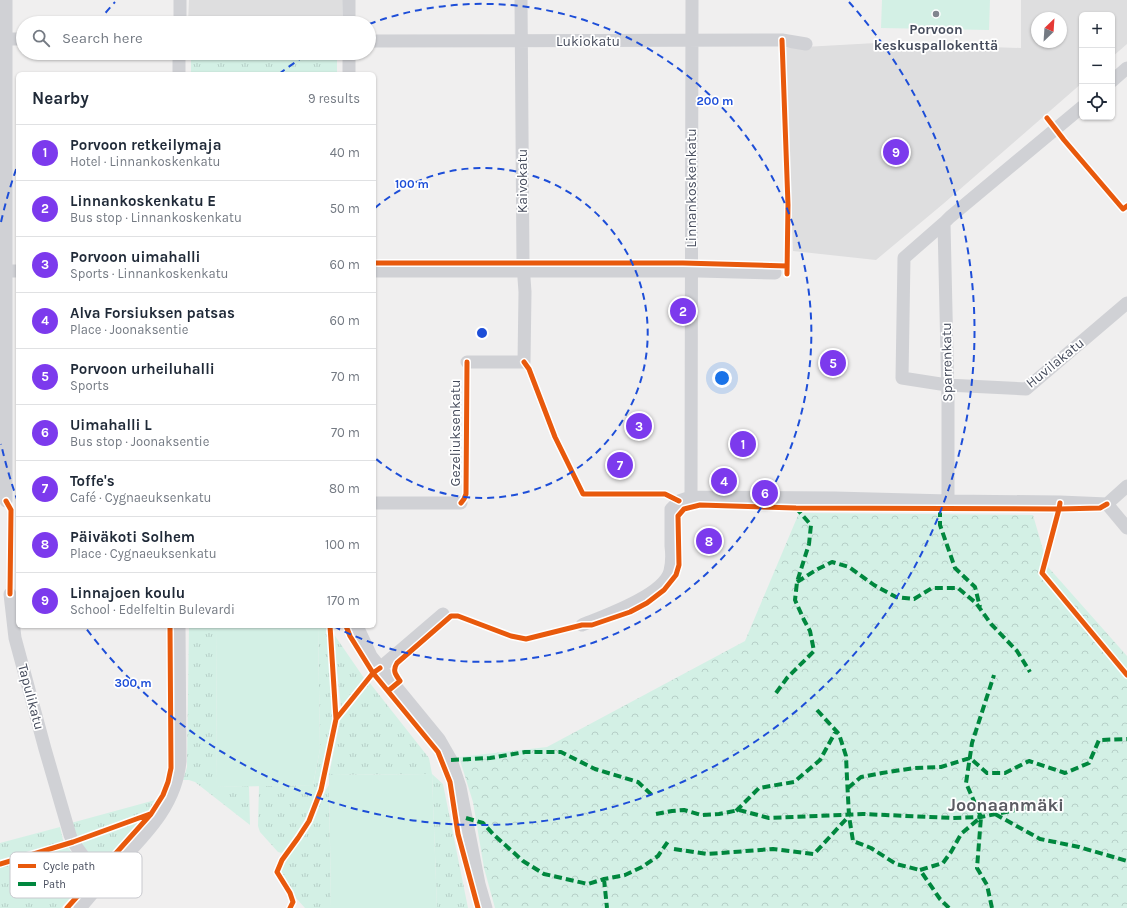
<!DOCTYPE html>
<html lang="en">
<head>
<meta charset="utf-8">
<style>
  body { margin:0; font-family:Karla,sans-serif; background:#f6f6f7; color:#1f2937 }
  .controls { position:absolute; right:12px; top:12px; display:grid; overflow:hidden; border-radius:6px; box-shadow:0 1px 3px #0004 }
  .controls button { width:36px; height:36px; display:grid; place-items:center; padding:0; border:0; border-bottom:1px solid #e0e1e3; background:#fff; color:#1f2937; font:20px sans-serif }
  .compass { position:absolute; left:1031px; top:12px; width:36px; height:36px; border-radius:50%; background:#fff; box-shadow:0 1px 3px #0004; rotate:25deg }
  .you { position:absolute; left:722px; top:378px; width:14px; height:14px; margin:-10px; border:3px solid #fff; border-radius:50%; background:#1a73e8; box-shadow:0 0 0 6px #1a73e833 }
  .badge { display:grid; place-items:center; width:26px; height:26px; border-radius:50%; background:#7c3aed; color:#fff; font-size:13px; font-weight:700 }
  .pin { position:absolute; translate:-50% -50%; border:2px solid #fff; box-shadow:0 1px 4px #0006 }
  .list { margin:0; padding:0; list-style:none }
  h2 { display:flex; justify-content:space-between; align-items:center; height:52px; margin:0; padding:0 16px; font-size:17px }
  h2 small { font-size:13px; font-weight:400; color:#747a83 }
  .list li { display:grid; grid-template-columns:26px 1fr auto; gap:12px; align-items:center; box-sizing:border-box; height:56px; padding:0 16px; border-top:1px solid #e0e1e3 }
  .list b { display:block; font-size:15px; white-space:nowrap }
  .list p { margin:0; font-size:13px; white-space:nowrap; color:#747a83 }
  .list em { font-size:13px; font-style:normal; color:#747a83 }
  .icon { flex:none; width:22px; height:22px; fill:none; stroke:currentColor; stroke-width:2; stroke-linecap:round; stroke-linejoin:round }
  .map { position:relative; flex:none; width:1127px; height:908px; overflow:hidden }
  .search { position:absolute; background:#fff; box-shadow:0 1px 3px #0004; left:16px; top:16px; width:360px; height:44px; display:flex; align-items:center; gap:10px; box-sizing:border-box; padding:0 14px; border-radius:22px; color:#747a83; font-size:15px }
  .panel { position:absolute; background:#fff; box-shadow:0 1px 3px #0004; left:16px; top:72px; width:360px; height:556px; border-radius:6px }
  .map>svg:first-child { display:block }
</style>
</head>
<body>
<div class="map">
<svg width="1127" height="908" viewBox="0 0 1127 908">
  <defs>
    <pattern id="grass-tufts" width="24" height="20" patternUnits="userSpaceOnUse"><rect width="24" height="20" fill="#d3f0e5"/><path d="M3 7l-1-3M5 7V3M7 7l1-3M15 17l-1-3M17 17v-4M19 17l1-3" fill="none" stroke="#b6cfc7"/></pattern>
    <pattern id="forest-crowns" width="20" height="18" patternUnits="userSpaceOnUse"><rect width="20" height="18" fill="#d3f0e5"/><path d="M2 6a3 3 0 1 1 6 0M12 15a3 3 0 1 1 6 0" fill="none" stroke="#b6cfc7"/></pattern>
  </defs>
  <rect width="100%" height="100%" fill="#f0efef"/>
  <!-- education -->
  <path fill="#dededf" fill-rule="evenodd" d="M189,0H343L342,23H188Z
    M1021,0H1127V44L1112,57V15H1082V83L943,204L876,260L793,251L786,48L876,43L1021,48ZM1037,18H1061V42H1037Z"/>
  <!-- grass -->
  <path fill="url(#grass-tufts)" d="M191,55L337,56V74H191Z
    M189,626H217L216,787L249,786L250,825L195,782L189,780H183L187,767Z
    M318,626H326L334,717L318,785L314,801L302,825L282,853L278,852L260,832L258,826L259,786L313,785L320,749Z
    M333,633L364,678L341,707Z
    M369,682L429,758L432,774L443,784L468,908H437L432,774L329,775L340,720L363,692Z
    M329,785L331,908H305L296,898L281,871C288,853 304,839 313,822C319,810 321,796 329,785Z
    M159,799L143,819L102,864H98L83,847L71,823Z
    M60,827L63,840L87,875L86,880L61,908H0V843Z"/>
  <!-- forest -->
  <path fill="url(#forest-crowns)" d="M799,513L1033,515L1048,567L1127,656V908H495L484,868L473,802L459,757L547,747L745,641Z"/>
  <!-- pitch -->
  <path fill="#d3f0e5" d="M882,0H990L989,30L881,28Z
    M217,626H318L320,749L313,785L216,787Z
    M432,774L437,908H331L329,775Z"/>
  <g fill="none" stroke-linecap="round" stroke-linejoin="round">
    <!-- minor -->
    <path stroke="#d0d1d5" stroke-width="13" d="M6,0V501
      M180,23V0
      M349,23V0
      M0,39H23
      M369,41L782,40L806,44
      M179,74V53
      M349,74V53
      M1112,81L1127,68
      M1082,107L950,217L944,223L904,258L902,378L947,385L1026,389L1127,303
      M944,223L948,400V501
      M0,271H18
      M374,271H699L775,273
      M467,362H524L525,292L523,264L521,0
      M691,497L692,0
      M374,503H461
      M1107,504L1127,528
      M1107,504L1127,486
      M10,594L15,638L45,749L70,835L73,842L102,882
      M582,625C604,616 664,595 670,571C672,563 672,554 671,546C671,534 671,521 671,509L679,501L691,497L835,498L948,501L1060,502L1107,504
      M357,626L371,656L439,739L451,760L460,787L479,884L486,908
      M380,668L443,614
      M80,908C92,894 103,880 116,866C145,835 176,806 180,761L179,626"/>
    <!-- quiet -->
    <path stroke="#00873e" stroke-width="4" stroke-dasharray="8 4" stroke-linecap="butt" d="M940,509V525L955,568L975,587L980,607
      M797,582L816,570L832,562L849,567L874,585L896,597L914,599L932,588H958L976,603L991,624L1017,651L1030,672
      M776,693L787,678L814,651L810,631L804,620L795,600L797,582L809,544L811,525L796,508
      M817,710L839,734L846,756L847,778L849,816L853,841L871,848L896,864L920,870
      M451,760L490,758L525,752H561L595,769L638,782L654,797
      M848,788L861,777L882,773L914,768L941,767L970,758L987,773H1005L1029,761L1065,773L1089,763L1099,740L1127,739
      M736,811L759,788L794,782L820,760L836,731
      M656,814L672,811L684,810L701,815L719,814L739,810L769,818L863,814L953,818L981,817L1011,811L1042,804
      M995,814L1040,839L1079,847L1127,861
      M466,818L483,823L494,835L523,861L544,874L588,884L604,879L625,875L642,867L658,856L669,840
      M674,849L707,854L773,849L814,854L849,816
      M604,879L607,908
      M949,908L940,899L920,870L943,863L951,852L961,834L981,817
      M992,908L987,885L977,868L981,817L966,783L972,743L994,675"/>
    <!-- cycleway casing -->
    <g stroke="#fff" stroke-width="8">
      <path id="cycleway" d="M782,40L788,205L787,274
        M1047,118L1064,140L1123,209L1127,206
        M374,263H683L787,266
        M524,362L529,369L555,437L583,494H665L679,501
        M6,501L11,510L10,594
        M461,503L464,499L466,494L467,362
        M1060,503L1059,509L1042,573L1127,675
        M330,626L336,719
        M346,626L350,636L373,673L438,752L450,782L458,834L478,908
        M388,691L400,681C396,675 392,671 397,663L451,616H458L511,636L526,639L582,625H592L630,612L647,603L664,590L676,575L679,565L678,516L684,509L700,505L796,508L1059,509L1100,508L1107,504
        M0,864L73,842L150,814
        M67,908L151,814L163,795L168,782L171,768L170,626
        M290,908L293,902L290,893L277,872L282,860L298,838L309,821L321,790L336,719L373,673L380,668"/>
    </g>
    <!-- cycleway -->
    <use href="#cycleway" stroke="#e8590c" stroke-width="5"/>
  </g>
  <!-- distance rings -->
  <g fill="none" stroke="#1d4ed8" stroke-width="2" stroke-dasharray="7 5">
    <path d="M375 208A165 165 0 1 1 375 458"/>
    <path d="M279 74A329 329 0 0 1 308 54M369 24A329 329 0 1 1 333 626"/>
    <path d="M18 502A494 494 0 0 1 1 444M1 222A494 494 0 0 1 18 164M98 22A494 494 0 0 1 115 2M849 2A494 494 0 1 1 85 627"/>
  </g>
  <!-- markers -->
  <circle fill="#82858f" stroke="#fff" stroke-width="1.5" cx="936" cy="14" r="4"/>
  <g text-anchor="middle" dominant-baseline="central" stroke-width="3.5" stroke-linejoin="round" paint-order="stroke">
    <!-- poi labels -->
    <g font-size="14" font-weight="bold" fill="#464c5c" stroke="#fff">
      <text x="936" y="29">Porvoon<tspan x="936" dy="16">keskuspallokenttä</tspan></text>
    </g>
    <!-- street labels -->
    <g font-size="14" fill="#464c5c" stroke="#fff">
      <text x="588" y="41">Lukiokatu</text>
      <text transform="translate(522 181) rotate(-90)">Kaivokatu</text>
      <text transform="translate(691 188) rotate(-90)">Linnankoskenkatu</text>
      <text transform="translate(947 362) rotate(-91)">Sparrenkatu</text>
      <text transform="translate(1055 363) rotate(-39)">Huvilakatu</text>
      <text transform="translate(455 433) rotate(-90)">Gezeliuksenkatu</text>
      <text transform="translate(31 697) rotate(75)">Tapulikatu</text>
    </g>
    <!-- district labels -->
    <g font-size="18" font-weight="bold" fill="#5b5c63" stroke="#fff">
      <text x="1006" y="805">Joonaanmäki</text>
    </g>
  </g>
  <!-- legend -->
  <rect x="10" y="852" width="132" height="46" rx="6" fill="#fff" stroke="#c8c9ce" stroke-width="1"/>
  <rect x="18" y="864" width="18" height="4" fill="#e8590c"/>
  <rect x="18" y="882" width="18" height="4" fill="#00873e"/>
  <g font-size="11" fill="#464c5c">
    <text x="43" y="870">Cycle path</text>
    <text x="43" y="888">Path</text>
  </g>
  <circle cx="482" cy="333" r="6" fill="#1d4ed8" stroke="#fff" stroke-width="2"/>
  <g font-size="12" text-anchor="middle" font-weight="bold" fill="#1d4ed8" stroke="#fff" stroke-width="3.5" stroke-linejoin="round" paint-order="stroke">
    <text x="715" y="105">200 m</text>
    <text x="412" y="188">100 m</text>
    <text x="133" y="687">300 m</text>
  </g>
</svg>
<div class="controls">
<button>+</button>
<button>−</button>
<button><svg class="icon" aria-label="locate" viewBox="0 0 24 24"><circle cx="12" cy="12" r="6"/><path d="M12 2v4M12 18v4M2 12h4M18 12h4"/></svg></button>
</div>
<svg class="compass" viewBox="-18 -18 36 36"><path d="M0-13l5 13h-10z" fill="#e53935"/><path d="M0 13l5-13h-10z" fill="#747a83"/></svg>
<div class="you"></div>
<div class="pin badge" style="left:743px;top:444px">1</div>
<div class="pin badge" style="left:683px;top:311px">2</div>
<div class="pin badge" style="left:639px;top:426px">3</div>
<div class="pin badge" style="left:724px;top:481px">4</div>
<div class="pin badge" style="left:833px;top:363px">5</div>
<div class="pin badge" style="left:765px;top:493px">6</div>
<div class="pin badge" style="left:620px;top:465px">7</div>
<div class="pin badge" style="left:709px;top:541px">8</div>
<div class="pin badge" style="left:896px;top:152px">9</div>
<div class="search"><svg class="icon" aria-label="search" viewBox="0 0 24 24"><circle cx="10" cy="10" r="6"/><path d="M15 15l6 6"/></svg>Search here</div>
<section class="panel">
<h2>Nearby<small>9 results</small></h2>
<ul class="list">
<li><span class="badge">1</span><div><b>Porvoon retkeilymaja</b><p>Hotel · Linnankoskenkatu</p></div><em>40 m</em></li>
<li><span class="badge">2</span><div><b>Linnankoskenkatu E</b><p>Bus stop · Linnankoskenkatu</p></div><em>50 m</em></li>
<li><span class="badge">3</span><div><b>Porvoon uimahalli</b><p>Sports · Linnankoskenkatu</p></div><em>60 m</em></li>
<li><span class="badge">4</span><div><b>Alva Forsiuksen patsas</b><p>Place · Joonaksentie</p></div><em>60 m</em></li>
<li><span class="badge">5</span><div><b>Porvoon urheiluhalli</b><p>Sports</p></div><em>70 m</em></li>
<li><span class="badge">6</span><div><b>Uimahalli L</b><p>Bus stop · Joonaksentie</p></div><em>70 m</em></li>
<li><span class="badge">7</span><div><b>Toffe's</b><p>Café · Cygnaeuksenkatu</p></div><em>80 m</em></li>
<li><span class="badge">8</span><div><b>Päiväkoti Solhem</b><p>Place · Cygnaeuksenkatu</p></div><em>100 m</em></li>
<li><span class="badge">9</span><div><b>Linnajoen koulu</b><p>School · Edelfeltin Bulevardi</p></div><em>170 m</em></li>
</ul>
</section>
</div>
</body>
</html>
